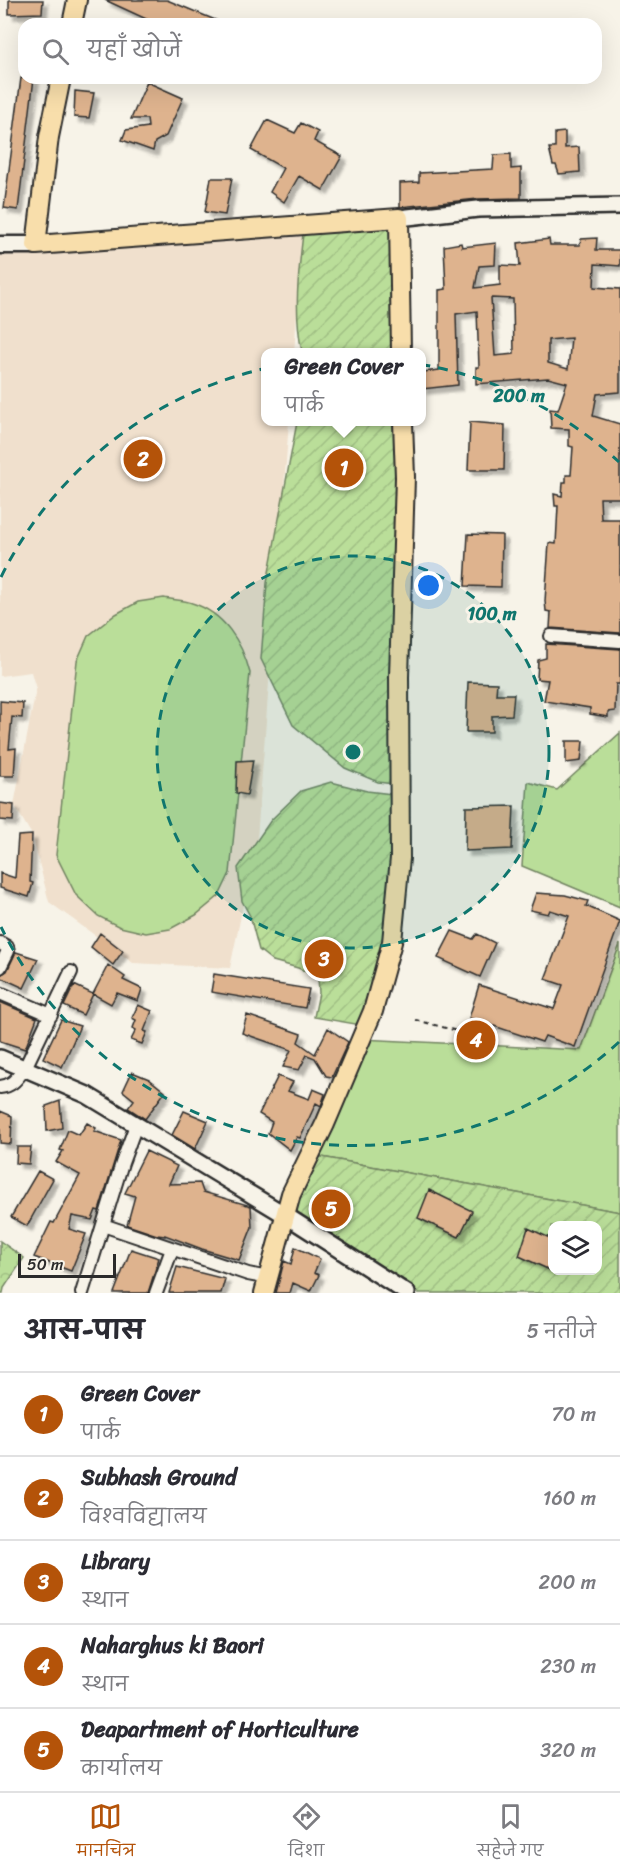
<!DOCTYPE html>
<html lang="hi">
<head>
<meta charset="utf-8">
<style>
  body { margin:0; font-family:Sriracha,"Playpen Sans Deva",sans-serif; background:#f7f7f7; color:#2b2b33 }
  .controls { position:absolute; right:18px; bottom:18px; display:grid; overflow:hidden; border-radius:12px; box-shadow:0 6px 24px #0002 }
  .controls button { width:54px; height:54px; display:grid; place-items:center; padding:0; border:0; border-bottom:2px solid #e1e1e2; background:#fff; color:#2b2b33; font:30px sans-serif }
  .scale { position:absolute; left:18px; bottom:15px; width:98px; box-sizing:border-box; padding-left:6px; border:3px solid #2b2b2b; border-top:0; font-size:16px; line-height:21px; white-space:nowrap; color:#2b2b2b; -webkit-text-stroke:4px #f7f3e8; paint-order:stroke }
  .you { position:absolute; left:429px; top:586px; width:21px; height:21px; margin:-15px; border:4px solid #fff; border-radius:50%; background:#1a73e8; box-shadow:0 0 0 9px #1a73e833 }
  .badge { display:grid; place-items:center; width:39px; height:39px; border-radius:50%; background:#b45309; color:#fff; font-size:20px; font-weight:700 }
  .pin { position:absolute; translate:-50% -50%; border:3px solid #fff; box-shadow:0 2px 6px #0006 }
  .popup { position:absolute; left:261px; top:348px; width:165px; height:78px; box-sizing:border-box; display:grid; place-content:center; border-radius:12px; background:#fff; filter:drop-shadow(0 2px 4px #0005); font-size:20px; white-space:nowrap; color:#7c7c81 }
  .popup b { font-size:22px; color:#2b2b33 }
  .popup::after { content:''; position:absolute; left:50%; top:100%; margin-left:-12px; border:12px solid transparent; border-top-color:#fff }
  .list { margin:0; padding:0; list-style:none }
  h2 { display:flex; justify-content:space-between; align-items:center; height:78px; margin:0; padding:0 24px; font-size:26px }
  h2 small { font-size:20px; font-weight:400; color:#7c7c81 }
  .list li { display:grid; grid-template-columns:39px 1fr auto; gap:18px; align-items:center; box-sizing:border-box; height:84px; padding:0 24px; border-top:2px solid #e1e1e2 }
  .list b { display:block; font-size:22px; white-space:nowrap }
  .list p { margin:0; font-size:20px; white-space:nowrap; color:#7c7c81 }
  .list em { font-size:20px; font-style:normal; color:#7c7c81 }
  .icon { flex:none; width:33px; height:33px; fill:none; stroke:currentColor; stroke-width:2; stroke-linecap:round; stroke-linejoin:round }
  .map { position:relative; flex:none; width:620px; height:1293px; overflow:hidden }
  .search { position:absolute; background:#fff; box-shadow:0 6px 24px #0002; left:18px; right:18px; top:18px; height:66px; display:flex; align-items:center; gap:15px; box-sizing:border-box; padding:0 21px; border-radius:18px; color:#7c7c81; font-size:22px }
  .sheet { height:498px; background:#fff }
  nav { display:flex; justify-content:space-around; align-items:center; box-sizing:border-box; height:84px; border-top:2px solid #e1e1e2; background:#fff; font-size:16px; color:#7c7c81 }
  nav a { display:grid; justify-items:center; gap:3px }
  nav .on { color:#b45309 }
  .map>svg:first-child { display:block }
</style>
</head>
<body>
<div class="map">
<svg width="620" height="1293" viewBox="0 0 620 1293">
  <defs>
    <pattern id="park-crowns" width="20" height="18" patternUnits="userSpaceOnUse" patternTransform="scale(1.5)"><rect width="20" height="18" fill="#bade99"/><path d="M2 6a3 3 0 1 1 6 0M12 15a3 3 0 1 1 6 0" fill="none" stroke="#a0bf84"/></pattern>
    <pattern id="garden-furrows" width="10" height="10" patternUnits="userSpaceOnUse" patternTransform="scale(1.5)"><rect width="10" height="10" fill="#bade99"/><path d="M-1 1l2-2M0 10L10 0M9 11l2-2" fill="none" stroke="#a0bf84"/></pattern>
    <filter id="shadow"><feDropShadow dx="5" dy="5" stdDeviation="1.5" flood-color="#0004"/></filter>
  </defs>
  <rect width="100%" height="100%" fill="#f7f3e8"/>
  <filter id="ink" filterUnits="userSpaceOnUse"><feTurbulence type="fractalNoise" baseFrequency=".0167" numOctaves="2"/><feDisplacementMap in="SourceGraphic" scale="12" xChannelSelector="R" yChannelSelector="G"/><feConvolveMatrix kernelMatrix="1 2 1 2 8 2 1 2 1" color-interpolation-filters="sRGB"/></filter>
  <g filter="url(#ink)">
    <!-- built -->
    <path fill="#f0e0cd" d="M304,225L294,352H266V422H289L257,839L230,968L133,963L49,902L32,835L14,805L36,689L31,672L0,676V247Z"/>
    <!-- grass -->
    <path fill="#bade99" stroke="#728462" stroke-width="1.5" d="M164,598C173,600 184,600 192,603C224,613 242,642 250,673L230,873L219,896L196,915L170,929L146,933L120,927L98,916L76,895L56,855L77,661L88,636L116,614L138,602Z
      M620,733V907L522,866L528,782L557,790Z
      M620,944V1212L311,1155L361,1039L581,1050Z"/>
    <!-- park -->
    <path fill="url(#park-crowns)" stroke="#728462" stroke-width="1.5" d="M0,1241L24,1258L4,1288L3,1293H0Z"/>
    <!-- garden -->
    <path fill="url(#garden-furrows)" stroke="#728462" stroke-width="1.5" fill-rule="evenodd" d="M399,218V352H302C293,308 299,269 304,225Z
      M297,422H399L400,785L378,782L345,768L293,725L261,659L267,583Z
      M331,782L367,791L400,795V858L367,1026L314,1017L319,993L318,977L298,968L273,961L259,950L250,916L242,901L238,868L271,820L301,791Z
      M311,1155L620,1212V1293H407L285,1215ZM552,1226H598V1270H552Z"/>
    <!-- building -->
    <path fill="#deb38e" stroke="#2b2b2b" stroke-width="1.5" fill-rule="evenodd" filter="url(#shadow)" d="M9,0H43L42,13L9,14Z
      M105,0H167L225,24H157Z
      M21,78H34L18,210L4,208Z
      M147,82L183,98L166,136L155,142L153,151L122,140L126,130L148,127L147,119H131Z
      M75,91L94,93L89,118L74,117Z
      M267,120L295,133L301,123L318,132L314,141L342,156L323,190L299,176L284,202L270,192L283,168L251,150Z
      M565,132V148L579,147L580,172L559,174L556,165H553L549,148H555V133Z
      M511,154V169L521,168V198L478,199L400,207V183L419,182V173L493,169L494,155Z
      M211,178H232L225,215L205,212Z
      M597,238L596,250H620V266L595,264L594,287L620,289V392L597,394L593,416L620,424V498H600L601,519H620V633L550,628L551,612L546,611L545,601L549,543L556,544L558,506H555L554,494L562,496L563,482H566V475H571L573,447L569,446V429L551,428L550,409L558,410L567,383L548,378L476,384V367H479L477,311L456,314L458,385L422,389L423,372L439,370V290L446,289L444,246L461,243L462,247L496,243L495,265L479,266L475,288L500,285V265L520,266L518,243L549,239L550,245H580L581,239ZM491,298L513,299L514,354L495,356ZM571,338L568,369L548,363V340Z
      M470,422L505,425L504,470H468Z
      M468,534L502,535L501,587L465,586Z
      M546,644L620,649V684H616L615,711L608,712V717L590,714V708L544,701L548,680L537,679L538,660L546,658Z
      M468,682L497,683L496,694H514L512,715L492,716V732H466Z
      M0,701L23,703L22,718L12,717L9,749L16,748L14,776H0Z
      M566,741H583L581,761L566,763Z
      M253,760L247,795L236,793L237,761Z
      M0,803L14,805L13,821L0,820Z
      M514,806L512,849L465,851L466,807Z
      M32,835L30,882L33,883L29,897L0,888V873L15,878L18,836Z
      M536,893L565,895L588,901L586,906L620,921L575,1047L545,1036L542,1042L485,1023L478,1050L469,1047L476,1020L469,1018L479,985L554,1009L563,985L545,979L569,916L550,910L548,914L530,910Z
      M452,931L473,939L477,934L495,943L480,977L438,958Z
      M100,933L123,951L113,965L91,947Z
      M313,949L339,951L337,968L313,966L310,962V956Z
      M16,952L38,959L24,988L0,977V975L7,971Z
      M108,965L125,977L123,980L142,989L138,1001L117,993L111,1004L93,994Z
      M214,974L309,989L305,1008L211,992Z
      M74,985L93,994L83,1015L64,1006Z
      M0,1002L37,1018L25,1049L0,1041Z
      M138,1005L152,1011L144,1031L147,1032L142,1044L131,1040L136,1030L133,1028L136,1020L132,1018Z
      M247,1015L301,1034L298,1042L315,1054L328,1028L348,1042L332,1077L326,1076L315,1058L307,1055L299,1070L283,1067L291,1050L242,1033Z
      M61,1020L80,1026L62,1067L43,1058Z
      M132,1072L149,1079L165,1092L145,1119L128,1108L134,1100L123,1091Z
      M278,1076L293,1082L288,1091L309,1099L313,1089L325,1094L321,1106L316,1103L300,1138L297,1137L290,1150L268,1133L272,1122L259,1114Z
      M60,1101L62,1128L47,1131L46,1106Z
      M0,1111L12,1116L11,1144L0,1143Z
      M184,1111L208,1121L195,1149L172,1135Z
      M87,1123L96,1128L94,1131L121,1140L99,1211L96,1210L92,1220L72,1216L69,1229L86,1234L71,1271L34,1257L51,1222L54,1223L80,1175L56,1162L63,1151L60,1150L68,1130L79,1135Z
      M17,1147H31L29,1164L16,1163Z
      M146,1151L177,1166L169,1184L200,1183L203,1192L251,1206L252,1227L239,1260L202,1249L165,1235V1236L157,1235L127,1225L135,1196L125,1193Z
      M38,1171L53,1179L27,1226L11,1217Z
      M429,1190L472,1211L459,1237L418,1218Z
      M327,1194L345,1204L334,1224L317,1215Z
      M528,1228L552,1239V1271L519,1256Z
      M295,1247L320,1259L314,1273L319,1275L311,1291L293,1283L290,1293H276L284,1261L291,1264Z
      M131,1249L159,1258L148,1293H114Z
      M177,1267L225,1279L221,1293H169Z"/>
    <g fill="none" stroke-linecap="round" stroke-linejoin="round">
      <!-- minor casing -->
      <g stroke="#2b2b2b" stroke-width="16">
        <path id="minor" d="M551,636L620,641
          M0,943L7,947L8,951L0,967
          M0,993L51,1015
          M0,1087C13,1086 17,1078 25,1068L71,972
          M103,1225L248,1274L268,1278
          M82,1293L122,1163L136,1125
          M156,1293L172,1249"/>
      </g>
      <!-- tertiary casing -->
      <g stroke="#2b2b2b" stroke-width="20">
        <path id="tertiary" d="M399,218L478,209L620,206
          M0,1058L87,1095L285,1215L407,1293"/>
      </g>
      <!-- secondary casing -->
      <g stroke="#2b2b2b" stroke-width="21">
        <path id="secondary" d="M0,245H36"/>
      </g>
      <!-- primary casing -->
      <g stroke="#2b2b2b" stroke-width="22">
        <path id="primary" d="M72,24L77,0
          M61,78L49,137L36,245L399,218L401,352
          M264,1293L291,1194L325,1124L373,1011L392,942L400,858L399,677L405,477L403,422"/>
      </g>
      <!-- path -->
      <path stroke="#2b2b2b" stroke-width="2" stroke-dasharray="4.5 4.5" stroke-linecap="butt" d="M416,1020L472,1035"/>
      <!-- minor -->
      <use href="#minor" stroke="#f7f3e8" stroke-width="12"/>
      <!-- tertiary -->
      <use href="#tertiary" stroke="#f7f3e8" stroke-width="15"/>
      <!-- secondary -->
      <use href="#secondary" stroke="#f7f3e8" stroke-width="16"/>
      <!-- primary -->
      <use href="#primary" stroke="#f8deab" stroke-width="18"/>
    </g>
  </g>
  <!-- distance rings -->
  <circle cx="353" cy="752" r="196" fill="#0f766e" fill-opacity=".12"/>
  <g fill="none" stroke="#0f766e" stroke-width="3" stroke-dasharray="10 8">
    <circle cx="353" cy="752" r="196"/>
    <path d="M619 1042A393 393 0 0 1 1 927M1 577A393 393 0 0 1 619 462"/>
  </g>
  <circle cx="353" cy="752" r="9" fill="#0f766e" stroke="#f7f3e8" stroke-width="3"/>
  <g font-size="18" text-anchor="middle" font-weight="bold" fill="#0f766e" stroke="#f7f3e8" stroke-width="6" stroke-linejoin="round" paint-order="stroke">
    <text x="519" y="402">200 m</text>
    <text x="492" y="620">100 m</text>
  </g>
</svg>
<div class="controls">
<button><svg class="icon" aria-label="layers" viewBox="0 0 24 24"><path d="M12 4l9 5-9 5-9-5zM3 14l9 5 9-5"/></svg></button>
</div>
<div class="scale">50 m</div>
<div class="you"></div>
<div class="pin badge" style="left:344px;top:468px">1</div>
<div class="popup"><b>Green Cover</b>पार्क</div>
<div class="pin badge" style="left:143px;top:459px">2</div>
<div class="pin badge" style="left:324px;top:959px">3</div>
<div class="pin badge" style="left:476px;top:1040px">4</div>
<div class="pin badge" style="left:331px;top:1209px">5</div>
<div class="search"><svg class="icon" aria-label="search" viewBox="0 0 24 24"><circle cx="10" cy="10" r="6"/><path d="M15 15l6 6"/></svg>यहाँ खोजें</div>
</div>
<section class="sheet">
<h2>आस-पास<small>5 नतीजे</small></h2>
<ul class="list">
<li><span class="badge">1</span><div><b>Green Cover</b><p>पार्क</p></div><em>70 m</em></li>
<li><span class="badge">2</span><div><b>Subhash Ground</b><p>विश्वविद्यालय</p></div><em>160 m</em></li>
<li><span class="badge">3</span><div><b>Library</b><p>स्थान</p></div><em>200 m</em></li>
<li><span class="badge">4</span><div><b>Naharghus ki Baori</b><p>स्थान</p></div><em>230 m</em></li>
<li><span class="badge">5</span><div><b>Deapartment of Horticulture</b><p>कार्यालय</p></div><em>320 m</em></li>
</ul>
</section>
<nav>
<a class="on"><svg class="icon" aria-label="map" viewBox="0 0 24 24"><path d="M3 6l6-2 6 2 6-2v14l-6 2-6-2-6 2zM9 4v14M15 6v14"/></svg>मानचित्र</a>
<a><svg class="icon" aria-label="directions" viewBox="0 0 24 24"><path d="M12 3l9 9-9 9-9-9zM9 14v-3h6M13 9l2 2-2 2"/></svg>दिशा</a>
<a><svg class="icon" aria-label="saved" viewBox="0 0 24 24"><path d="M7 4h10v16l-5-4-5 4z"/></svg>सहेजे गए</a>
</nav>
</body>
</html>
